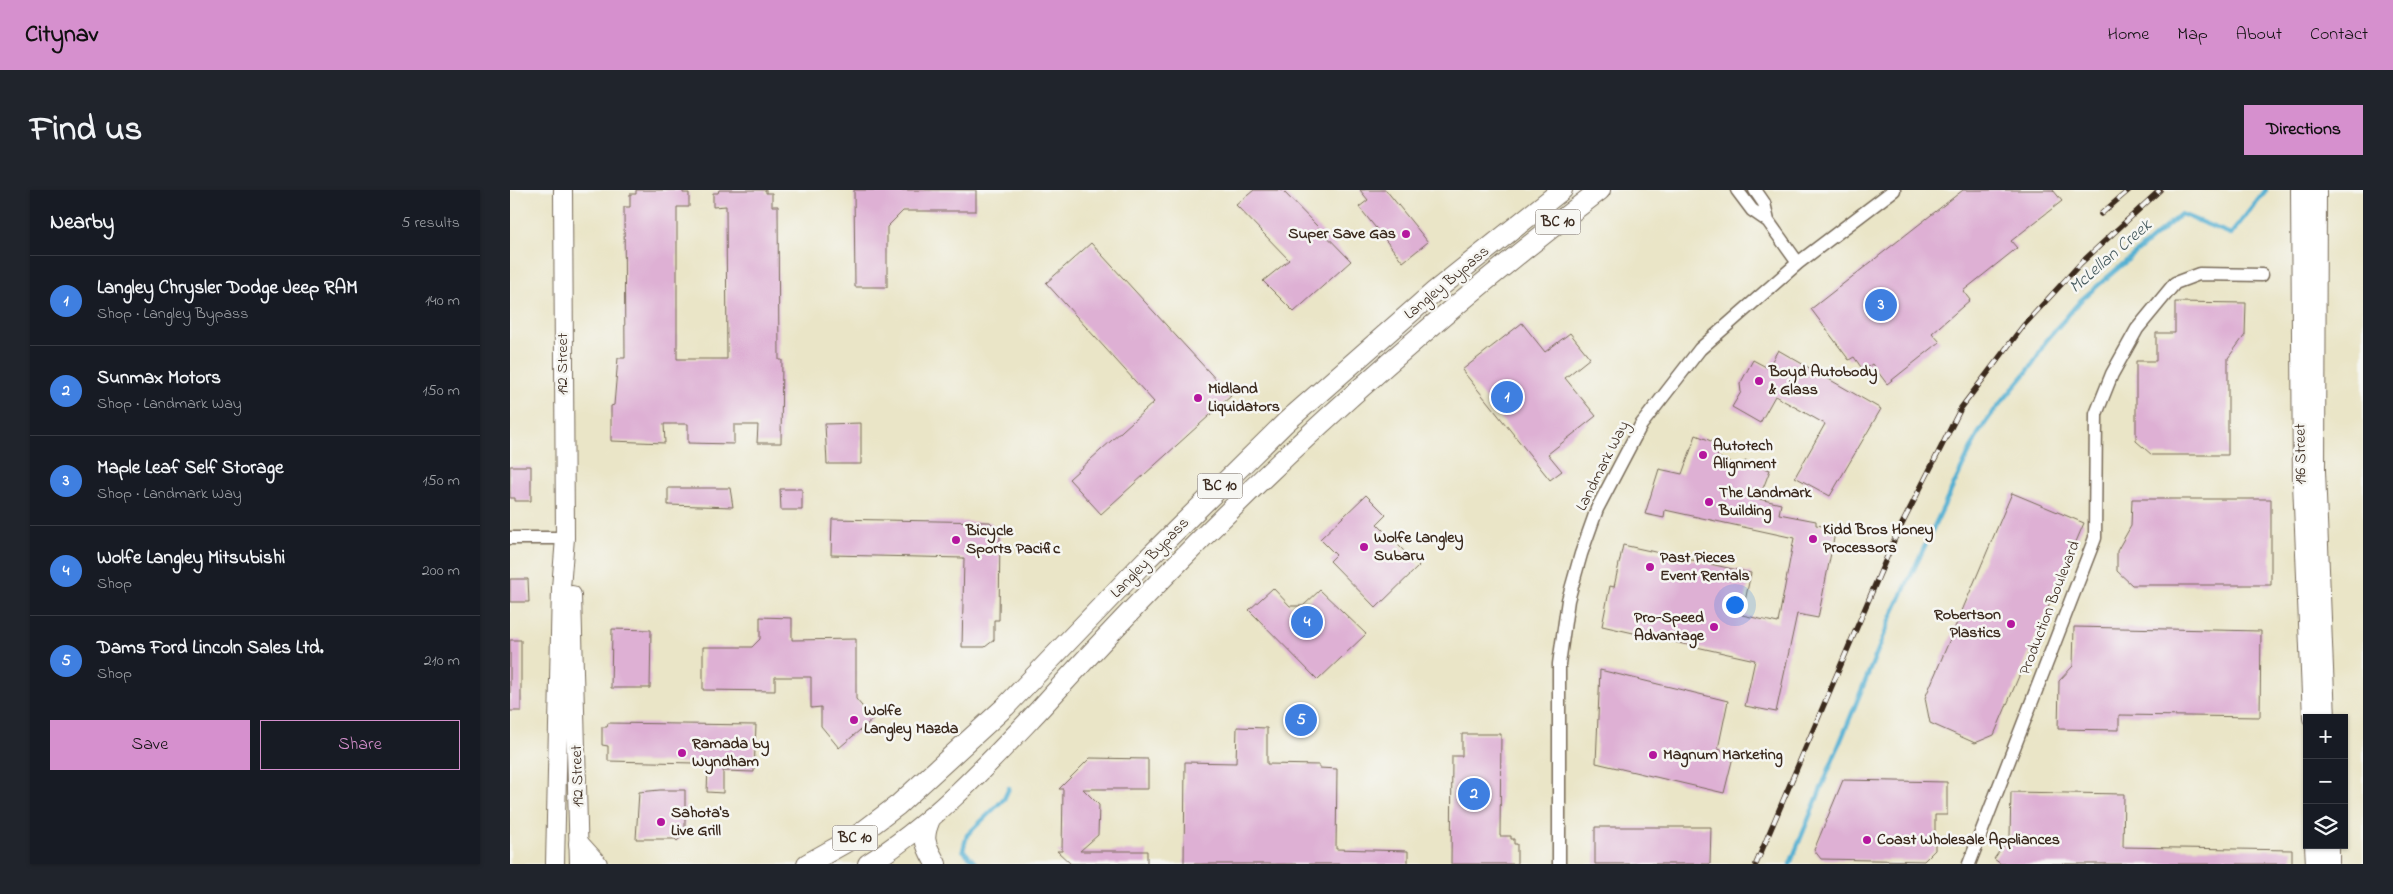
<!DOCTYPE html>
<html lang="en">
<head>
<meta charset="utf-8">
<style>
  body { margin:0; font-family:"Indie Flower",sans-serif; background:#20242c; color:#f1f3f6 }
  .controls { position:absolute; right:15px; bottom:15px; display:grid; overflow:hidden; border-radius:0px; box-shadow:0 1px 4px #0004 }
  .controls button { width:45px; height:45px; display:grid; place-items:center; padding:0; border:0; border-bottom:1px solid #363941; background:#171b24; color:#f1f3f6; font:25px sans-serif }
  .you { position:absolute; left:1224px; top:414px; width:18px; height:18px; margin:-12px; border:4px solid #fff; border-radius:50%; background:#1a73e8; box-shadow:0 0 0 8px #1a73e833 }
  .badge { display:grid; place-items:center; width:32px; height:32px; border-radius:50%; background:#d690ce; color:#fff; font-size:16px; font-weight:700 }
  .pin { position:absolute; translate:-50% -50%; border:2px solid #fff; box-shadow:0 1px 5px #0006 }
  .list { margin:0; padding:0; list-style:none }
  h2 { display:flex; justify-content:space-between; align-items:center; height:65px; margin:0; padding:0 20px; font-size:21px }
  h2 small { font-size:16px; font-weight:400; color:#9ea1a6 }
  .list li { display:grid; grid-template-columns:32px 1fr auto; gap:15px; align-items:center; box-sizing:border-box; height:90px; padding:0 20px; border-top:1px solid #363941 }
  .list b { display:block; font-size:19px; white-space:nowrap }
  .list p { margin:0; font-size:16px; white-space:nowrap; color:#9ea1a6 }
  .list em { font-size:16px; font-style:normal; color:#9ea1a6 }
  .actions { display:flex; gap:10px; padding:15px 20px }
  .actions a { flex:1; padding:11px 0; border:1px solid #d690ce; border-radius:0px; text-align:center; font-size:18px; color:#d690ce }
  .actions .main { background:#d690ce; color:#111 }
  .icon { flex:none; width:28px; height:28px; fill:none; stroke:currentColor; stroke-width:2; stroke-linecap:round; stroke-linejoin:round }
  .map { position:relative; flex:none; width:1853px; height:674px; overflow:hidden; border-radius:0px }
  header { display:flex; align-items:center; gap:30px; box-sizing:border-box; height:70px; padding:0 25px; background:#d690ce; color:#111 }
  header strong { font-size:24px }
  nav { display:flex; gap:28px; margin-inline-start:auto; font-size:18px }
  .intro { display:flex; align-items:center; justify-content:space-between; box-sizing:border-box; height:120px; padding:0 30px }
  h1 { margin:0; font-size:35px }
  .button { padding:12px 22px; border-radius:0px; background:#d690ce; color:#111; font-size:18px; font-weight:700 }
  main { display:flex; gap:30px; padding:0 30px }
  aside { flex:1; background:#171b24; border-radius:0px; box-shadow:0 1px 4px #0004 }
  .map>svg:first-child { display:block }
</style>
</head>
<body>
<header>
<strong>Citynav</strong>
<nav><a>Home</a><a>Map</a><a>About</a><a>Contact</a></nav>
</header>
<div class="intro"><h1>Find us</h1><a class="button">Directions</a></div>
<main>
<aside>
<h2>Nearby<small>5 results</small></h2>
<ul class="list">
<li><span class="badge" style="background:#3f7fe0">1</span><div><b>Langley Chrysler Dodge Jeep RAM</b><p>Shop · Langley Bypass</p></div><em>140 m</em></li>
<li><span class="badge" style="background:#3f7fe0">2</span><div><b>Sunmax Motors</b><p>Shop · Landmark Way</p></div><em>150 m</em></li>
<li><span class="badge" style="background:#3f7fe0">3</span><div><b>Maple Leaf Self Storage</b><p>Shop · Landmark Way</p></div><em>150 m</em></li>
<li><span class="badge" style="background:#3f7fe0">4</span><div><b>Wolfe Langley Mitsubishi</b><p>Shop</p></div><em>200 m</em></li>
<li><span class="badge" style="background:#3f7fe0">5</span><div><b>Dams Ford Lincoln Sales Ltd.</b><p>Shop</p></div><em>210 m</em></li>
</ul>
<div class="actions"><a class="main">Save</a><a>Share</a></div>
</aside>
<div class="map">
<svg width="1853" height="674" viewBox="0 0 1853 674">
  <rect width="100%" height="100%" fill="#f6f6f2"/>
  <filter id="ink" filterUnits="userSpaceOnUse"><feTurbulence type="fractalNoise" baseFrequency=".02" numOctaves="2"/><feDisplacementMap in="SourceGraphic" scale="10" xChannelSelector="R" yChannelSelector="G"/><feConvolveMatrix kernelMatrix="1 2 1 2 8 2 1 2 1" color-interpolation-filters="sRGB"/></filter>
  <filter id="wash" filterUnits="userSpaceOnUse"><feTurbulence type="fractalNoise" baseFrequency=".0096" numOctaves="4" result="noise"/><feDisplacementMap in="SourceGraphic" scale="20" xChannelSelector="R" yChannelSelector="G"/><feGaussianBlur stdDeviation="1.12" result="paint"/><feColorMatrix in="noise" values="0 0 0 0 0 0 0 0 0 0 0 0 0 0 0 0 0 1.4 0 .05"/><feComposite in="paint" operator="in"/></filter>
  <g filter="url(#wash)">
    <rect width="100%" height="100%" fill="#eae5c7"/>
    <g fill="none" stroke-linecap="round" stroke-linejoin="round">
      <!-- stream -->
      <path stroke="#54b0d2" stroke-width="4.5" d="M466,674L453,660L457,645L494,609L499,598
        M1280,674L1384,421L1468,244L1481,225L1521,177L1536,151L1571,110L1671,24L1721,44L1756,0"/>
    </g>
    <g id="blocks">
      <!-- building -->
      <path fill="#deb0d4" d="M126,0H173V3H179V17H167V169H217L216,16L203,17V3H208L209,0H256V3H262V16H268L269,170H272L271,253H247L248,235H224V254L178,253V234H154L155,253L101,251V216L104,215L108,168H115L114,17H120V4H126Z
        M344,0H466V21H393L377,37V97H345Z
        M744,0H772L841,71L784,122L753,91L779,70L726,15Z
        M850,0H876L918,52L893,72L849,17L858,10Z
        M1453,0H1543L1552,11L1501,51L1507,58L1453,101L1460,110L1422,143L1430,152L1377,194L1362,174L1353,180L1344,167L1339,170L1301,119Z
        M581,53L721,206L591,324L559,289L644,212L536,93Z
        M1665,112L1736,113L1735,145L1718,168V265H1642L1626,251V171H1646V143H1665Z
        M1012,133L1035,162L1060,143L1080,168L1055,188L1086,226L1038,264L1052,281L1040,290L952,180Z
        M1268,160L1371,219L1320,306L1285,287L1315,234L1265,206L1250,233L1222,217L1231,202L1230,194L1243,170L1258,178Z
        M351,233V274H317L315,234Z
        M1186,245L1211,255L1207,267L1233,277L1235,271L1260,280L1249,309L1271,314L1269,324L1306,331V335L1326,338L1308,428L1287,424L1266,522L1235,516L1245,470L1092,436L1100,396L1104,397L1113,355L1241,383L1232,425L1268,433L1284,348L1155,320L1154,328L1135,324L1149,279L1172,284Z
        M0,276H21V311H5V308H0Z
        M158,298H220L223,317L158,315Z
        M270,299H292V320H271Z
        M1502,303L1574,333L1484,545L1465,553L1420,533L1415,508Z
        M856,305L876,325L867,334L909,376L866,418L820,371L826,365L810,349Z
        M1622,309H1761V395H1622L1607,381V361L1621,336Z
        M322,329L480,332L490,343L489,430H484V450L475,457H452L454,368L321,365Z
        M0,389H18L19,412H0Z
        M763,398L780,416H793L810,400L856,444L808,490L739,420Z
        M250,427L282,428V450L346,449V509L363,529L329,558L311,536V517L301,518V487H265V501L193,500V457H242L250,449Z
        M1564,437L1751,441L1750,527L1609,525V540L1548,539L1549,491L1563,476Z
        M102,439L141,440L140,498H101Z
        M0,450H11V521H0Z
        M1090,480L1218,511L1208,559L1224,563L1214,603L1086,573Z
        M98,533L246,535L244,582L213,581V603L197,602L198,575H184V573L98,571V556L92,555V537H97Z
        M727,537L757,538V574L809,575V578L827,579L826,659L898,661V674H674L675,572L726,573Z
        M952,544H991L990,646H1001V649H1004V654H1007V674H941L942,566H952Z
        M580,568L638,569V599H573L589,615L588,645L570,661H637V674H561L547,661H552L553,599H549Z
        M1333,590L1437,592V625H1425V660L1414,671L1311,669L1304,660Z
        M150,600H175V644L167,651L165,649H126L129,602Z
        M1501,602L1614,604L1613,657L1782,660V674H1491L1484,669L1500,646Z
        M1085,637H1201L1200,674H1085Z"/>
    </g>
  </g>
  <g filter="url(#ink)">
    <use href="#blocks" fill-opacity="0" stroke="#786b59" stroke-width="1"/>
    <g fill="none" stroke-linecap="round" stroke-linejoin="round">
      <!-- minor casing -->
      <g stroke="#786b59" stroke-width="15">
        <path id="minor" d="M1227,0L1242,20L1258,31L1288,73
          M1245,0L1254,13L1258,31
          M0,348H55
          M1049,674V474L1058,410L1071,364L1087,319L1131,235L1190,159L1288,73L1384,0
          M1459,674L1585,348L1586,224L1602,184L1627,139L1665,93L1689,84L1752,85"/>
      </g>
      <!-- secondary casing -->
      <g stroke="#786b59" stroke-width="20">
        <path id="secondary" d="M1790,0L1792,292L1802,528
          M1807,0L1806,281L1816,528
          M62,405L69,674
          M1804,655L1805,674
          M1820,655V674
          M45,674L51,398L55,348L53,0"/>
      </g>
      <!-- trunk casing -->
      <g stroke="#786b59" stroke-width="22">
        <path id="trunk" d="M421,627C411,649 415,654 426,674
          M69,654L87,674
          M297,674L347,646L388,615L495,517L636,370L776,232L925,101L1052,0
          M358,674C424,633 476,576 529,520C569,476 610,432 652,389C788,248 935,119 1090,0"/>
      </g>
      <!-- minor -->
      <use href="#minor" stroke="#fff" stroke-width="12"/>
      <!-- secondary -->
      <use href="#secondary" stroke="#fff" stroke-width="18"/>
      <!-- trunk -->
      <use href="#trunk" stroke="#fff" stroke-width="20"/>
      <!-- rail casing -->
      <g stroke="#3b2a1e" stroke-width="5.5">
        <path id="rail" d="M1591,24L1619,0
          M1246,674L1385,348L1451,218L1514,135L1571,73L1650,0"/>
      </g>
      <!-- rail -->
      <use href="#rail" stroke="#f6f6f2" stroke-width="4" stroke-dasharray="11" stroke-linecap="butt"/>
    </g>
  </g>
  <!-- markers -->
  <g fill="#b5179e" stroke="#f6f6f2" stroke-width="2">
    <circle cx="896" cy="44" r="5"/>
    <circle cx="1249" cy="191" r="5"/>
    <circle cx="688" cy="208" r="5"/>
    <circle cx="1193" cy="265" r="5"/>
    <circle cx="1199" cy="312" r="5"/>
    <circle cx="1303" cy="349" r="5"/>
    <circle cx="446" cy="350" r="5"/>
    <circle cx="854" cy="357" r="5"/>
    <circle cx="1140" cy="377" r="5"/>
    <circle cx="1501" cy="434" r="5"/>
    <circle cx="1204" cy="437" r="5"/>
    <circle cx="344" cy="530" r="5"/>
    <circle cx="172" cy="563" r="5"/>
    <circle cx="1143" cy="565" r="5"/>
    <circle cx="151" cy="632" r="5"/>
    <circle cx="1357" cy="650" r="5"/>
  </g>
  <g text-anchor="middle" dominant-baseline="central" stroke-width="5" stroke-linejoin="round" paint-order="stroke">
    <!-- shield labels -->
    <g fill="#f6f6f2" stroke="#73675e" stroke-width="1">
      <rect x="1025.5" y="19.5" width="45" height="25" rx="4"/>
      <rect x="687.5" y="283.5" width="45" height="25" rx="4"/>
      <rect x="322.5" y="635.5" width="45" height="25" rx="4"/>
    </g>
    <g font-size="15" font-weight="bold" fill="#3b2a1e">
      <text x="1048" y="32">BC 10</text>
      <text x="710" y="296">BC 10</text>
      <text x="345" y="648">BC 10</text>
    </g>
    <!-- poi labels -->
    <g font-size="16" font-weight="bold" fill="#3b2a1e" stroke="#f6f6f2" text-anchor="start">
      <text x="886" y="44" text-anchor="end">Super Save Gas</text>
      <text x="1259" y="182">Boyd Autobody<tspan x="1259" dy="18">&amp; Glass</tspan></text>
      <text x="698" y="199">Midland<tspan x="698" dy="18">Liquidators</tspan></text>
      <text x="1203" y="256">Autotech<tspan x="1203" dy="18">Alignment</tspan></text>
      <text x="1209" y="303">The Landmark<tspan x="1209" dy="18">Building</tspan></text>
      <text x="1313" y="340">Kidd Bros Honey<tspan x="1313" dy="18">Processors</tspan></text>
      <text x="456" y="341">Bicycle<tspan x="456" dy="18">Sports Pacific</tspan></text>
      <text x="864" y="348">Wolfe Langley<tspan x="864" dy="18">Subaru</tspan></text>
      <text x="1150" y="368">Past Pieces<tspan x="1150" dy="18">Event Rentals</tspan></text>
      <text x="1491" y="425" text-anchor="end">Robertson<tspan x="1491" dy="18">Plastics</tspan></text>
      <text x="1194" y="428" text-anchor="end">Pro-Speed<tspan x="1194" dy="18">Advantage</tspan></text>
      <text x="354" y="521">Wolfe<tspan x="354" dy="18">Langley Mazda</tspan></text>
      <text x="182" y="554">Ramada by<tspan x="182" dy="18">Wyndham</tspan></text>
      <text x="1153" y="565">Magnum Marketing</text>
      <text x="161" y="623">Sahota's<tspan x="161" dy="18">Live Grill</tspan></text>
      <text x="1367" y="650">Coast Wholesale Appliances</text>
    </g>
    <!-- street labels -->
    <g font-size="16" fill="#3b2a1e" stroke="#f6f6f2">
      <text transform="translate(937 93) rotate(-40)">Langley Bypass</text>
      <text transform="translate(53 174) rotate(-90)">192 Street</text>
      <text transform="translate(1791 264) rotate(-91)">196 Street</text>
      <text transform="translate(1093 276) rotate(-63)">Landmark Way</text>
      <text transform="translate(640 368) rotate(-46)">Langley Bypass</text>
      <text transform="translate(1540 418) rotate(-69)">Production Boulevard</text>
      <text transform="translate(68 586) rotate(-92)">192 Street</text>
    </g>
    <!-- water labels -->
    <g font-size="18" font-style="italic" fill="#44595d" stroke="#f6f6f2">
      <text transform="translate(1601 67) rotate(-41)">McLellan Creek</text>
    </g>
  </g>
</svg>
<div class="controls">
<button>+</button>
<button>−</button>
<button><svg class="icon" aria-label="layers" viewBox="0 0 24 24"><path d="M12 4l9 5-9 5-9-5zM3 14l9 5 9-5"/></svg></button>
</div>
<div class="you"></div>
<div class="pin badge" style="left:997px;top:207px;background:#3f7fe0">1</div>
<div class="pin badge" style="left:964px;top:604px;background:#3f7fe0">2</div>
<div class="pin badge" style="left:1371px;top:115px;background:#3f7fe0">3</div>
<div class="pin badge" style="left:797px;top:432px;background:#3f7fe0">4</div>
<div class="pin badge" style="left:791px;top:530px;background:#3f7fe0">5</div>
</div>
</main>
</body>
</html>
